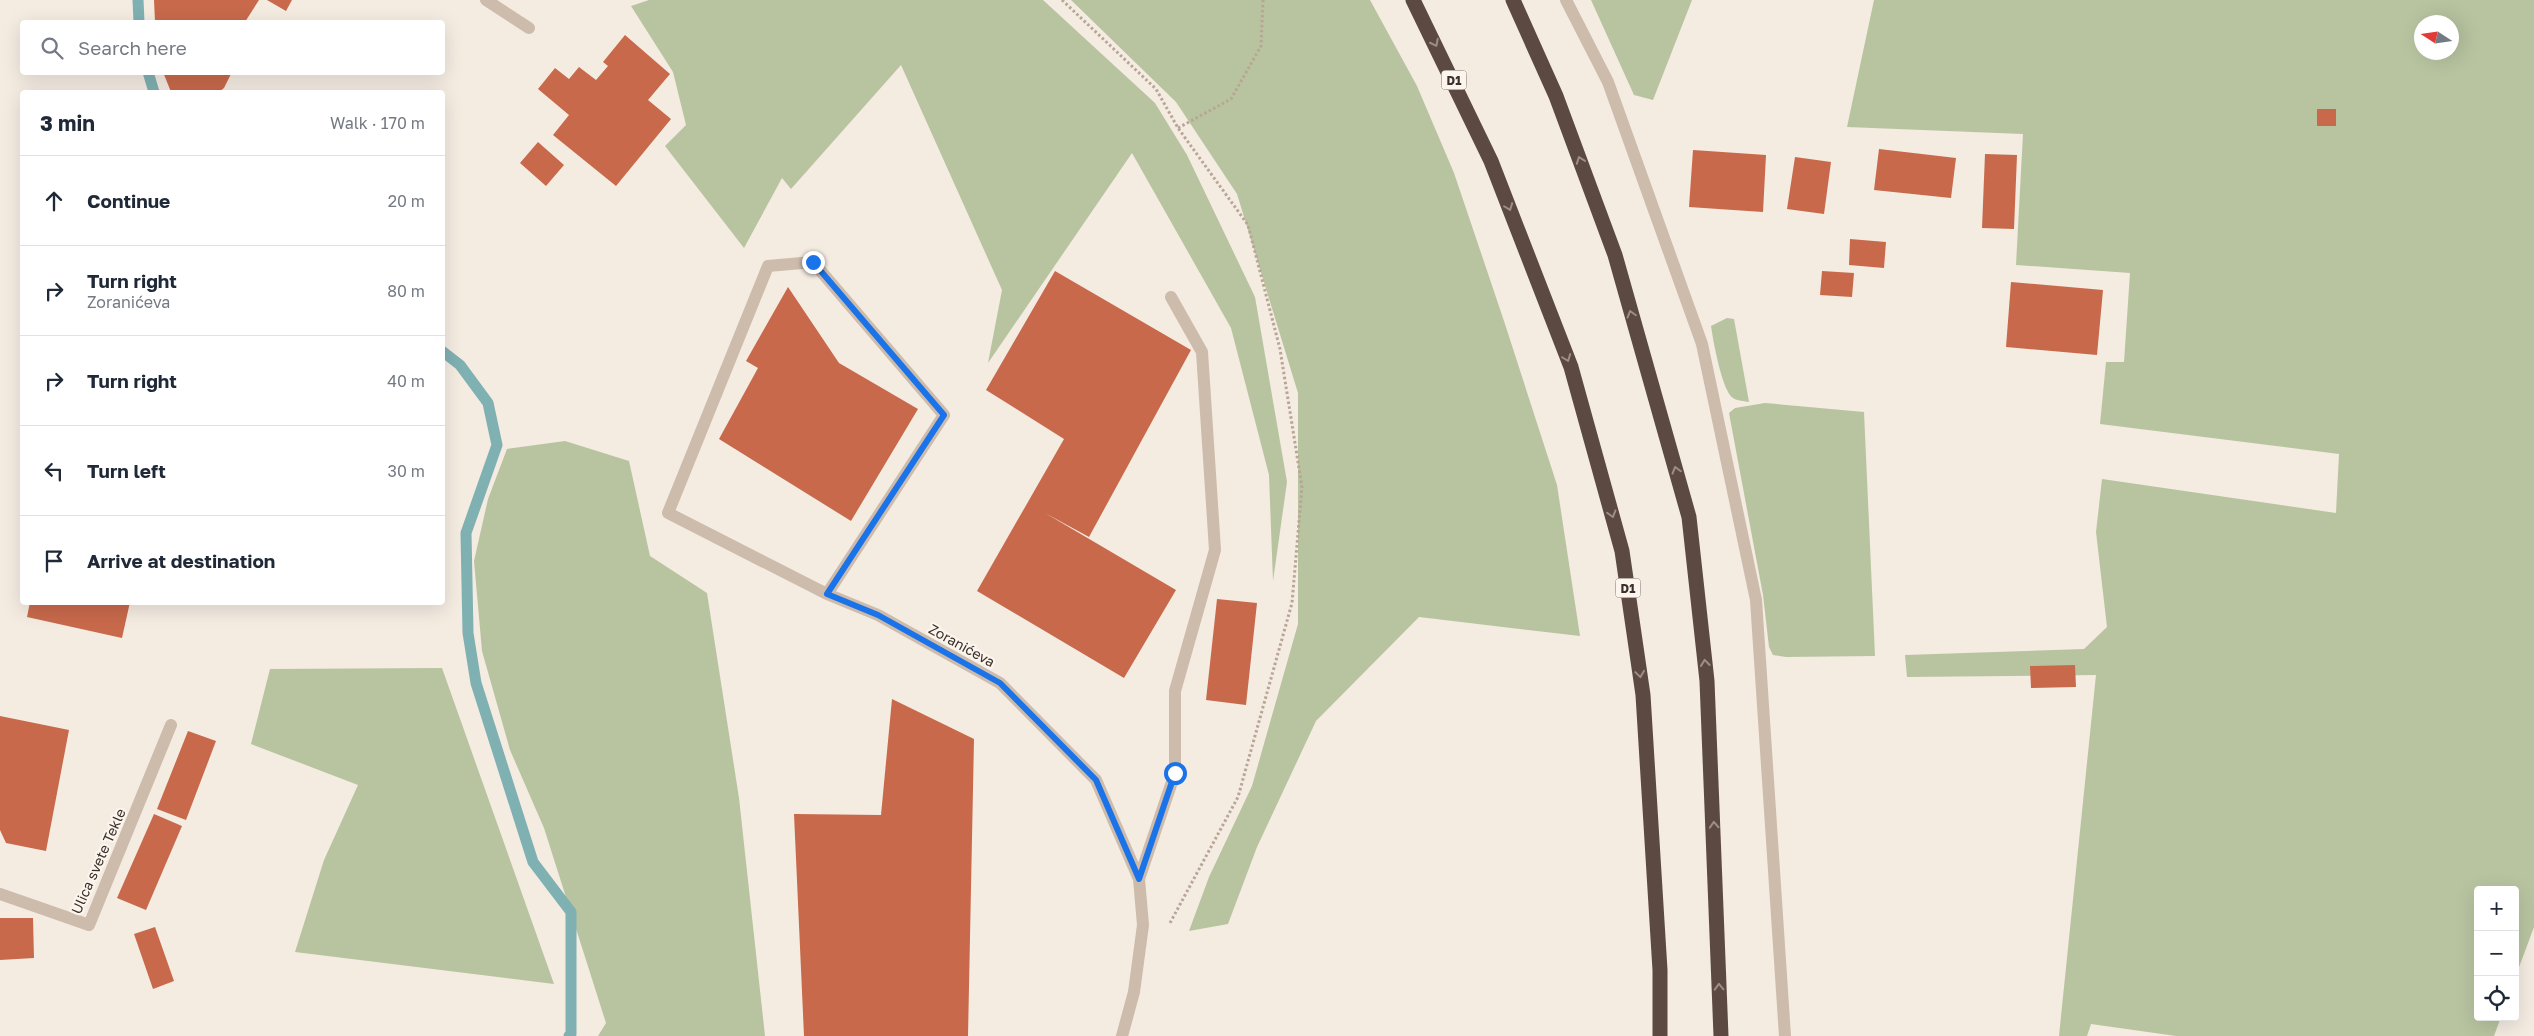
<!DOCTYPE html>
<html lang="en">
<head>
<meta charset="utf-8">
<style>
  body { margin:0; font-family:"Golos Text",sans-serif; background:#f2f2f3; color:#1f2937 }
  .controls { position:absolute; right:15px; bottom:15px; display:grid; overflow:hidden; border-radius:5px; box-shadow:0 5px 20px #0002 }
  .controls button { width:45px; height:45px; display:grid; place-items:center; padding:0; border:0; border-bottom:1px solid #e0e1e3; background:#fff; color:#1f2937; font:25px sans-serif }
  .compass { position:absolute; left:2414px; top:15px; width:45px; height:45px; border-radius:50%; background:#fff; box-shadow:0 5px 20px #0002; rotate:282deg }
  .stop { position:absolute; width:15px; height:15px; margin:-11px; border:4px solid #1a73e8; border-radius:50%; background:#fff }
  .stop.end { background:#1a73e8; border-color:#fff; box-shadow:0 1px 5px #0008 }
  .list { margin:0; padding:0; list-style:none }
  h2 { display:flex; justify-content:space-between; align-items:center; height:65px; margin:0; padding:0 20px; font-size:21px }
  h2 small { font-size:16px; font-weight:400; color:#747a83 }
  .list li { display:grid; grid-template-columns:32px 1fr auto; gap:15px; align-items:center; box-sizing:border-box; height:90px; padding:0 20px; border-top:1px solid #e0e1e3 }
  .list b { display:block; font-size:19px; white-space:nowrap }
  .list p { margin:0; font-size:16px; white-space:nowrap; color:#747a83 }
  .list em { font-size:16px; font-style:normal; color:#747a83 }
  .icon { flex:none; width:28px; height:28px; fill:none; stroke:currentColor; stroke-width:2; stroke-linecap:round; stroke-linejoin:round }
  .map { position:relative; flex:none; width:2534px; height:1036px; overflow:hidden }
  .search { position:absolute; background:#fff; box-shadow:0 5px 20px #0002; left:20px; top:20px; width:425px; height:55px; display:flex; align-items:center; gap:12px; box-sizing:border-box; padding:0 18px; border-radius:5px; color:#747a83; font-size:19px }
  .panel { position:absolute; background:#fff; box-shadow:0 5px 20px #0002; left:20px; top:90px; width:425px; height:515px; border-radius:5px }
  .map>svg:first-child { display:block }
</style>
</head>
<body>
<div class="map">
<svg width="2534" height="1036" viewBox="0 0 2534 1036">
  <rect width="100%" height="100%" fill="#f4ebe1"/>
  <!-- green -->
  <path fill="#b8c4a0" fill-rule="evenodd" d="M649,0H1043L1155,103L1187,155L1255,297L1287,482L1273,581L1269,475L1231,328L1132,153L988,363L1002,290L901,65L791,189L782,178L744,248L665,146L686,125L673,72L631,6Z
    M1071,0H1370L1417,86L1454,173L1504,321L1557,485L1580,636L1419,617L1316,721L1257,847L1228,924L1189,931L1209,877L1252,786L1298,624V393L1237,194L1176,102Z
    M1591,0H1692L1653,100L1634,95Z
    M1874,0H2534V927L2515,978V890H2478V1017H2501L2494,1036H2176L2091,1024L2087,1036H2059L2096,675L1907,677L1905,655L2084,649L2107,627L2096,532L2102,479L2336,513L2339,454L2100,424L2106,362H2124L2130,273L2016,265L2023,134L1847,127ZM2422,22H2452V52H2422Z
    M1727,318L1734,319L1749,402C1745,401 1737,401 1733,398C1722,391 1713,340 1711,326Z
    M1765,403L1864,412L1875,656L1786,657L1773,655L1769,647L1763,595L1729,413L1735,408Z
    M565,441L629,461L650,556L707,593L739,798L765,1036H598L606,1023L544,828L510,750L482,651L474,561L488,499L507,449Z
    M442,668L554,984L295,952L324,860L358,785L251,744L270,669Z"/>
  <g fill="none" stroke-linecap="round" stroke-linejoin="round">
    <!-- stream -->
    <path stroke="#7fb0b2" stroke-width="11" d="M138,0L139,22
      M148,72L154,92
      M442,351L460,365L488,403L497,445L466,533L468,633L476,683L533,862L571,912V1034L569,1036"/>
  </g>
  <!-- building -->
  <path fill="#c8694b" d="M154,0H259L245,22H155Z
    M267,0H292L286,11Z
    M625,35L670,74L648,100L671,119L616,186L553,135L569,115L538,89L555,68L569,79L579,67L596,80L608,66L603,62Z
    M163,72H232L224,88L219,92H171Z
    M2317,109H2336V126H2317Z
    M538,142L564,165L546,186L520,163Z
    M1879,149L1956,158L1951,198L1874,190Z
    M1693,150L1766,155L1763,212L1689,207Z
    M1985,154L2017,155L2014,229L1982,228Z
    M1795,157L1831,162L1824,214L1787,209Z
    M1850,239L1886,242L1884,268L1849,265Z
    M1055,271L1191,350L1089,537L1045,513L1176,590L1124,678L977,591L1064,439L986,390Z
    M1822,271L1854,273L1852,297L1820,295Z
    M2011,282L2103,290L2097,355L2006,347Z
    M788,287L839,363L918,409L851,521L719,439L758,368L746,361Z
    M1217,599L1257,603L1246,705L1206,700Z
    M30,602H130L122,638L27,617Z
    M2075,665L2076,687L2031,688L2030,666Z
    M892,699L974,739L968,1036H804L794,814L881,815Z
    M0,716L69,730L46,851L6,843L0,830Z
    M188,731L216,741L186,820L157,809Z
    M154,814L182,826L146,910L117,898Z
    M0,918H33L34,958L0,960Z
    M155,927L174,981L153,989L134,934Z"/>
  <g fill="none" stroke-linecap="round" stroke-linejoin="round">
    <!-- path -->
    <path stroke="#b9a596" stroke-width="3" stroke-dasharray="2.5 2.5" stroke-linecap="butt" d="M1062,0L1156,89L1178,128L1248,225L1280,349L1302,487L1292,603L1238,797L1170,923
      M1178,128L1231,99L1261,46L1263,0"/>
    <!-- minor -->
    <path stroke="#cdbbac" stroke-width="12" d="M486,0L529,28
      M1566,0L1608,82L1702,344L1756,600L1785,1036
      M827,594L944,415L813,262L768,266L668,513L827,594L878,615L1000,683L1096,780L1139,879L1143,925L1134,992L1122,1036
      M1139,879L1175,773V691L1215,550L1202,352L1171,297
      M0,894L89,925L171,725"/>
    <!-- highway -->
    <path stroke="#5c4a42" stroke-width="15" d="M1413,0L1491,161L1571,367L1622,551L1643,695L1660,970V1036
      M1513,0L1556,96L1615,255L1689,517L1707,681L1721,1036"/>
  </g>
  <!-- one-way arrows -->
  <defs><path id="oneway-chevron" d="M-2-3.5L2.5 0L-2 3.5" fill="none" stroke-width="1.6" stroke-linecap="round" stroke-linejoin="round" transform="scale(1.25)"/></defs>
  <g stroke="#9c8e87">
    <use href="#oneway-chevron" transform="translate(1435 43) rotate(63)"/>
    <use href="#oneway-chevron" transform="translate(1580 160) rotate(-110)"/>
    <use href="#oneway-chevron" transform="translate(1509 207) rotate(69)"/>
    <use href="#oneway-chevron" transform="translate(1631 314) rotate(-106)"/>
    <use href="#oneway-chevron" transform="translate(1567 358) rotate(69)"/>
    <use href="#oneway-chevron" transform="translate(1676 470) rotate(-106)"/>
    <use href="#oneway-chevron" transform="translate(1612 514) rotate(74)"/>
    <use href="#oneway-chevron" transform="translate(1705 663) rotate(-96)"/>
    <use href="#oneway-chevron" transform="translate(1640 674) rotate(82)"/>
    <use href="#oneway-chevron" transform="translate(1714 825) rotate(-93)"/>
    <use href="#oneway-chevron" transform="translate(1719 987) rotate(-92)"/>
  </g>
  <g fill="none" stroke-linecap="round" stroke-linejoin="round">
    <!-- route -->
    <path stroke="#1a73e8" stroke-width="6" d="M813,262L944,415L827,594L878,615L1000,683L1096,780L1139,879L1175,773"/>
  </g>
  <g text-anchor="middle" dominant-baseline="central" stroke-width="4.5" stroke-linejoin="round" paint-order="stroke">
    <!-- shield labels -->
    <g fill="#fbf5ee" stroke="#756b66" stroke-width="1">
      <rect x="1441.5" y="70.5" width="25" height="19" rx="4"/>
      <rect x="1615.5" y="578.5" width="25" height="19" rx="4"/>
    </g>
    <g font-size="12" font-weight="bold" fill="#3b302b">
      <text x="1454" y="80">D1</text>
      <text x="1628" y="588">D1</text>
    </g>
    <!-- street labels -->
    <g font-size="14" fill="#3b302b" stroke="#fbf5ee">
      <text transform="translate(962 645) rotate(29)">Zoranićeva</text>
      <text transform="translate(98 861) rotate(-66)">Ulica svete Tekle</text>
    </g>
  </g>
</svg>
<div class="controls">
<button>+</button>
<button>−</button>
<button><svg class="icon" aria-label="locate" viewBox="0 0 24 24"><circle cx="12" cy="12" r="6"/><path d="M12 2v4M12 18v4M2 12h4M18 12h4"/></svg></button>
</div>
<svg class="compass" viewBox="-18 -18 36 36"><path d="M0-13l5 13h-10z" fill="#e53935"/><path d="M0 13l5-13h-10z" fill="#747a83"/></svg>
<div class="stop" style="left:1175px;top:773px"></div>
<div class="stop end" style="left:813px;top:262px"></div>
<div class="search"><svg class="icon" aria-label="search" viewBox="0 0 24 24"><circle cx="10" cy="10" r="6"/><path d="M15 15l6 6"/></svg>Search here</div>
<section class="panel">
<h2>3 min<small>Walk · 170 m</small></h2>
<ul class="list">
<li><svg class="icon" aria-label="ahead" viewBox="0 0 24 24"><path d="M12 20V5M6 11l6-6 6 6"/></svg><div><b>Continue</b></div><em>20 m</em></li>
<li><svg class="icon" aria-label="right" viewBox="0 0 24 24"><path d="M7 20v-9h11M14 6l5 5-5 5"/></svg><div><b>Turn right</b><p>Zoranićeva</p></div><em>80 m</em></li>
<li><svg class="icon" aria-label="right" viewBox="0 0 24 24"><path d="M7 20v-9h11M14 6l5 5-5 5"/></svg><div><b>Turn right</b></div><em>40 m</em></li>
<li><svg class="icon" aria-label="left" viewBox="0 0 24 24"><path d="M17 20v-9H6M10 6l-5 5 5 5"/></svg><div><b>Turn left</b></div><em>30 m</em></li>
<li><svg class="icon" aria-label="arrive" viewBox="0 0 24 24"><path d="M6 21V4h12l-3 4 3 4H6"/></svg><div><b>Arrive at destination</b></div></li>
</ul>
</section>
</div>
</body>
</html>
